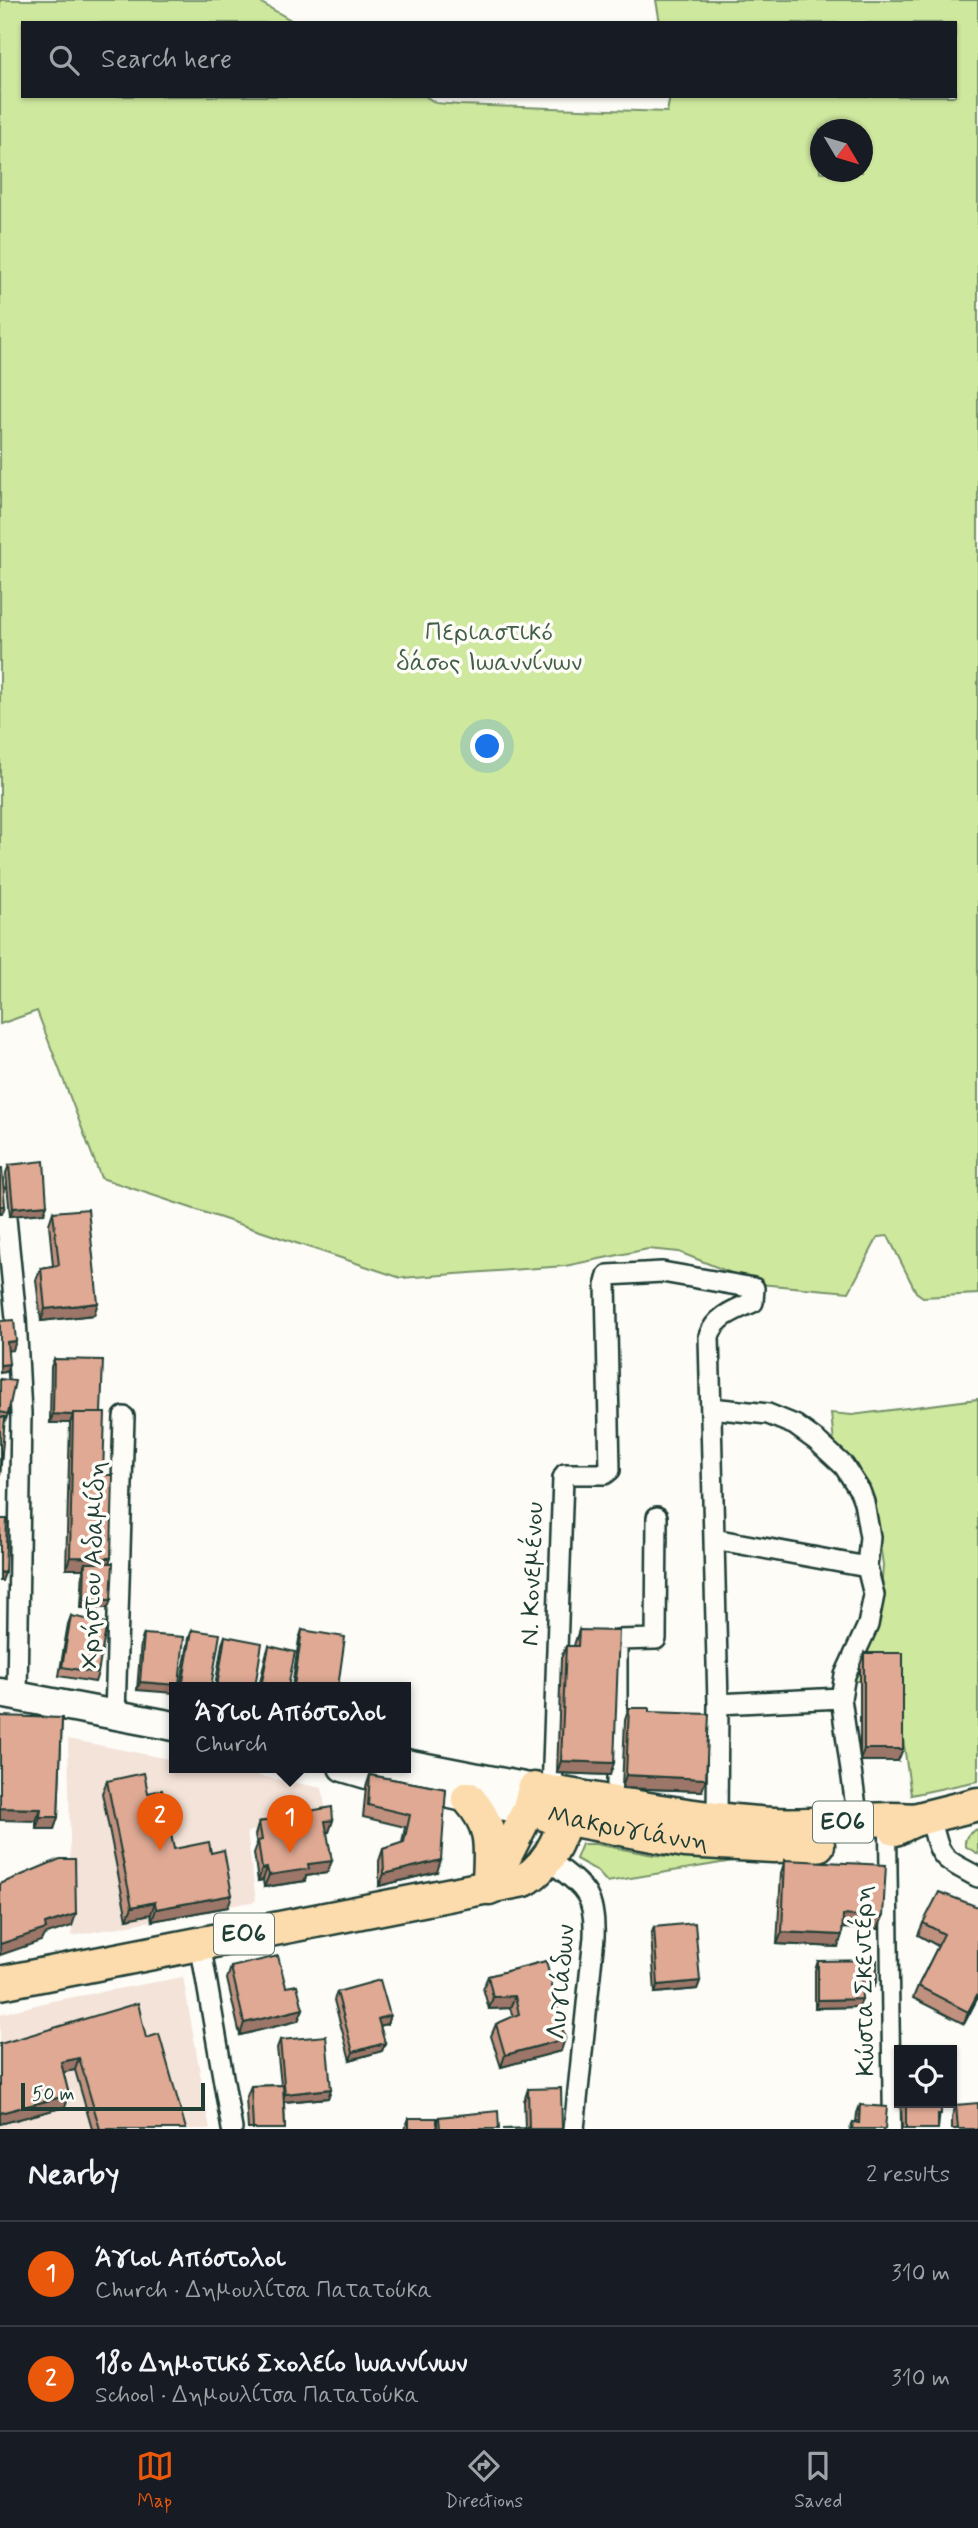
<!DOCTYPE html>
<html lang="en">
<head>
<meta charset="utf-8">
<style>
  body { margin:0; font-family:Mynerve,sans-serif; background:#20242c; color:#f1f3f6 }
  .controls { position:absolute; right:21px; bottom:21px; display:grid; overflow:hidden; border-radius:0px; box-shadow:0 2px 5px #0004 }
  .controls button { width:63px; height:63px; display:grid; place-items:center; padding:0; border:0; border-bottom:2px solid #363941; background:#171b24; color:#f1f3f6; font:35px sans-serif }
  .compass { position:absolute; left:810px; top:119px; width:63px; height:63px; border-radius:50%; background:#171b24; box-shadow:0 2px 5px #0004; rotate:128deg }
  .scale { position:absolute; left:21px; bottom:18px; width:184px; box-sizing:border-box; padding-left:7px; border:4px solid #1f3d34; border-top:0; font-size:19px; line-height:24px; white-space:nowrap; color:#1f3d34; -webkit-text-stroke:5px #fdfcf7; paint-order:stroke }
  .you { position:absolute; left:488px; top:747px; width:24px; height:24px; margin:-18px; border:5px solid #fff; border-radius:50%; background:#1a73e8; box-shadow:0 0 0 10px #1a73e833 }
  .badge { display:grid; place-items:center; width:46px; height:46px; border-radius:50%; background:#ea580c; color:#fff; font-size:23px; font-weight:700 }
  .pin { position:absolute; translate:-50% -58px; filter:drop-shadow(0 2px 4px #0008) }
  .pin::after { content:''; position:absolute; top:37px; width:24px; height:21px; background:inherit; clip-path:polygon(0 0,100% 0,50% 100%) }
  .popup { position:absolute; left:169px; top:1682px; width:242px; height:91px; box-sizing:border-box; display:grid; place-content:center; border-radius:0px; background:#171b24; filter:drop-shadow(0 2px 5px #0005); font-size:23px; white-space:nowrap; color:#9ea1a6 }
  .popup b { font-size:26px; color:#f1f3f6 }
  .popup::after { content:''; position:absolute; left:50%; top:100%; margin-left:-14px; border:14px solid transparent; border-top-color:#171b24 }
  .list { margin:0; padding:0; list-style:none }
  h2 { display:flex; justify-content:space-between; align-items:center; height:91px; margin:0; padding:0 28px; font-size:30px }
  h2 small { font-size:23px; font-weight:400; color:#9ea1a6 }
  .list li { display:grid; grid-template-columns:46px 1fr auto; gap:21px; align-items:center; box-sizing:border-box; height:105px; padding:0 28px; border-top:2px solid #363941 }
  .list b { display:block; font-size:26px; white-space:nowrap }
  .list p { margin:0; font-size:23px; white-space:nowrap; color:#9ea1a6 }
  .list em { font-size:23px; font-style:normal; color:#9ea1a6 }
  .icon { flex:none; width:38px; height:38px; fill:none; stroke:currentColor; stroke-width:2; stroke-linecap:round; stroke-linejoin:round }
  .map { position:relative; flex:none; width:978px; height:2129px; overflow:hidden }
  .search { position:absolute; background:#171b24; box-shadow:0 2px 5px #0004; left:21px; right:21px; top:21px; height:77px; display:flex; align-items:center; gap:18px; box-sizing:border-box; padding:0 24px; border-radius:0px; color:#9ea1a6; font-size:26px }
  .sheet { height:301px; background:#171b24 }
  nav { display:flex; justify-content:space-around; align-items:center; box-sizing:border-box; height:98px; border-top:2px solid #363941; background:#171b24; font-size:19px; color:#9ea1a6 }
  nav a { display:grid; justify-items:center; gap:4px }
  nav .on { color:#ea580c }
  .map>svg:first-child { display:block }
</style>
</head>
<body>
<div class="map">
<svg width="978" height="2129" viewBox="0 0 978 2129">
  <rect width="100%" height="100%" fill="#fdfcf7"/>
  <filter id="ink" filterUnits="userSpaceOnUse"><feTurbulence type="fractalNoise" baseFrequency=".0143" numOctaves="2"/><feDisplacementMap in="SourceGraphic" scale="14" xChannelSelector="R" yChannelSelector="G"/><feConvolveMatrix kernelMatrix="1 2 1 2 8 2 1 2 1" color-interpolation-filters="sRGB"/></filter>
  <g filter="url(#ink)">
    <!-- built -->
    <path fill="#f4e3d9" d="M68,1739L174,1760V1767H215L322,1788L327,1819L247,1832L256,1901L72,1936Z
      M183,1977L210,2129H0V2014L52,2001Z"/>
    <!-- green -->
    <path fill="#cee89e" stroke="#769269" stroke-width="2" fill-rule="evenodd" d="M0,0H256L296,23H23V96H425L436,103L460,105L667,112L670,96H955V23H660L656,0H978V1294L923,1297L916,1292L888,1236L878,1237L849,1292L759,1284L679,1252L648,1249L565,1266L401,1278L101,1178L37,1011L0,1024ZM820,130H862V172H820Z
      M978,1399V1781L911,1795L894,1674L853,1682L858,1667L879,1622L883,1565L875,1509L860,1476L834,1443L831,1413L852,1415Z
      M978,1829V1854L965,1846C964,1837 969,1832 978,1829Z
      M582,1844H595L654,1855L733,1861L607,1882L596,1870L576,1859Z"/>
    <g fill="none" stroke-linecap="round" stroke-linejoin="round">
      <!-- pedestrian casing -->
      <g stroke="#1f3d34" stroke-width="21">
        <path id="pedestrian" d="M888,1833L892,2129"/>
      </g>
      <!-- minor casing -->
      <g stroke="#1f3d34" stroke-width="24">
        <path id="minor" d="M4,1198L16,1318L21,1413L17,1696
          M711,1408L768,1414L795,1425L817,1441L844,1466L860,1491L864,1502L870,1537L867,1567L874,1595L868,1625L845,1675L841,1698L858,1821
          M714,1539L867,1567
          M718,1704L841,1698
          M115,1715L124,1417
          M552,1792L563,1478L565,1474H605L610,1470L606,1283L608,1275L662,1272L754,1288L753,1302C735,1310 716,1316 709,1336L718,1704L717,1819
          M617,1803V1640L656,1639L657,1517
          M930,1816C941,1859 938,1856 978,1877
          M548,1859C581,1886 596,1891 594,1937L574,2129
          M200,1943L232,2129"/>
      </g>
      <!-- secondary casing -->
      <g stroke="#1f3d34" stroke-width="33">
        <path id="secondary" d="M0,1693L174,1726
          M406,1764L534,1789
          M343,1767L387,1780L528,1811"/>
      </g>
      <!-- primary casing -->
      <g stroke="#1f3d34" stroke-width="37">
        <g id="primary">
          <path d="M468,1798C493,1826 491,1844 489,1879"/>
          <path id="s1" d="M547,1815L685,1841L774,1846L818,1845"/>
          <path d="M895,1829L914,1820L978,1804"/>
          <path d="M489,1888L528,1811L534,1789C614,1802 693,1820 774,1824C821,1827 867,1816 914,1820"/>
          <path d="M0,1983L524,1880C553,1864 564,1827 572,1796"/>
        </g>
      </g>
      <!-- pedestrian -->
      <use href="#pedestrian" stroke="#fdfcf7" stroke-width="16"/>
      <!-- minor -->
      <use href="#minor" stroke="#fdfcf7" stroke-width="19"/>
      <!-- secondary -->
      <use href="#secondary" stroke="#fdfcf7" stroke-width="28"/>
      <!-- primary -->
      <use href="#primary" stroke="#fcdcac" stroke-width="32"/>
    </g>
    <!-- wall -->
    <path fill="#c0917f" stroke="#1f3d34" stroke-width="2" d="M9,1165L44,1213L10,1216L6,1173Z
      M53,1212L94,1315L41,1321L36,1280L41,1268L53,1266L49,1224Z
      M54,1359L101,1413L103,1475L111,1558L109,1563L108,1608H81L83,1569H66L70,1423H50L51,1367Z
      M0,1379L8,1414L5,1422H4L0,1476Z
      M71,1616L98,1673L95,1682L59,1676L68,1624Z
      M192,1630L211,1687H180L189,1638Z
      M302,1630L338,1687H292L299,1639Z
      M579,1630L610,1775L557,1773L561,1658L566,1646H574L575,1642Z
      M144,1634L179,1685L178,1687L137,1690L141,1642Z
      M225,1636L255,1687H215L222,1644Z
      M269,1646L288,1687H259L266,1655Z
      M864,1653L898,1761H860V1665Z
      M629,1708L649,1712L702,1791L622,1788L625,1720Z
      M62,1718L58,1817L54,1829H36V1821Z
      M370,1775L446,1789L437,1872L379,1886V1861L383,1849L402,1843L405,1827L363,1817L366,1787Z
      M107,1781L174,1849L211,1853L228,1907L152,1921L151,1914L127,1919L102,1793Z
      M298,1813L333,1820L329,1832H327V1873L306,1876L305,1881L264,1887L263,1880L258,1881L254,1853L257,1845L255,1835L259,1822L296,1816Z
      M785,1860L878,1929L843,1928L838,1947L777,1944L781,1873Z
      M978,1907V1997L964,2024L913,1998L918,1986L938,1946L918,1935L923,1923Z
      M654,1927L700,1981L697,1989L655,1993L651,1935Z
      M546,1961L561,2051L501,2067L491,2036L496,2024L513,2017L510,2008L489,2009L483,1988L488,1976Z
      M818,1961L877,1979L874,1987H861L859,2007L815,2008V1970Z
      M231,1967L286,1987L303,2009L298,2021L240,2035L227,1979Z
      M337,1992L390,2015L387,2024L380,2026L385,2043L382,2051L350,2060L334,2000Z
      M146,2038L186,2129H92L75,2070L63,2072L69,2095L65,2107L0,2124V2044Z
      M280,2040L331,2089L328,2098L284,2102L285,2129H248L246,2098L251,2086L281,2085L277,2048Z
      M528,2089L562,2129L525,2128L524,2101Z
      M901,2103H941L938,2129H902Z
      M860,2105L885,2129H850L853,2122H856L857,2113Z
      M956,2105L978,2129H952V2117Z
      M439,2117L499,2129H405L409,2118L437,2121Z"/>
    <!-- shaded-wall -->
    <path fill="#9c7668" stroke="#1f3d34" stroke-width="2" d="M47,1205L44,1213L10,1216L13,1208Z
      M0,1206H5L2,1214H0Z
      M98,1303L94,1315L41,1321L45,1309Z
      M16,1341L13,1350L4,1351L7,1342Z
      M9,1364L6,1372L0,1373V1365Z
      M53,1414L73,1415L70,1423H50Z
      M70,1557L111,1558L106,1570L85,1563L83,1569H66Z
      M0,1572L5,1573L2,1581H0Z
      M84,1599L111,1600L108,1608H81Z
      M140,1682L179,1685L178,1687H174V1693L137,1690Z
      M864,1749H903L898,1761H860Z
      M561,1761L614,1763L610,1775L557,1773Z
      M626,1775L706,1779L702,1791L622,1788Z
      M0,1808L41,1809L36,1821L0,1820Z
      M40,1817H58L54,1829H36Z
      M333,1820L329,1832L321,1833L325,1821Z
      M441,1860L437,1872L379,1886L384,1874Z
      M332,1861L327,1873L306,1876L305,1881L264,1887L269,1875L308,1864Z
      M267,1868L263,1880L258,1881L262,1869Z
      M232,1895L228,1907L152,1921L156,1909Z
      M155,1902L151,1914L127,1919L132,1907Z
      M76,1914L72,1926L44,1935L41,1941L0,1955V1944L45,1924Z
      M843,1915L883,1917L878,1929L839,1928Z
      M782,1932L842,1935L838,1947L777,1944Z
      M861,1979H877L874,1987H858Z
      M700,1981L697,1989L655,1993L658,1985Z
      M978,1993V1997L964,2024L968,2012Z
      M515,1996L510,2008L489,2009L493,1997Z
      M862,1999L859,2007L815,2008L818,2000Z
      M303,2009L298,2021L240,2035L244,2023Z
      M390,2015L387,2024L375,2027L378,2019Z
      M565,2039L561,2051L501,2067L505,2055Z
      M385,2043L382,2051L350,2060L353,2052Z
      M79,2058L75,2070L56,2074L61,2062Z
      M331,2089L328,2098L282,2102L285,2094Z
      M69,2095L65,2107L0,2124V2113Z"/>
    <!-- building -->
    <path fill="#dfa994" stroke="#1f3d34" stroke-width="2" d="M44,1161L47,1205L13,1208L9,1165Z
      M0,1168H2L5,1206H0Z
      M88,1209L98,1303L45,1309L41,1268L59,1265L53,1212Z
      M14,1320L16,1341L7,1342L9,1364L0,1365V1321Z
      M54,1359L103,1360L101,1413H73V1415L53,1414Z
      M0,1379L15,1381L8,1414L0,1412Z
      M73,1413H105L103,1475H113L111,1558L70,1557Z
      M0,1417H5L0,1476Z
      M0,1519H7L5,1573L0,1572Z
      M85,1563H113L111,1600L84,1599Z
      M71,1616L107,1623L98,1673L62,1667Z
      M192,1630L220,1634L211,1687H182Z
      M302,1630L345,1637L338,1687L294,1686Z
      M579,1630L619,1631L614,1763L561,1761L566,1646H578Z
      M144,1634L184,1637L179,1685L140,1682Z
      M225,1636L262,1643L255,1687H217Z
      M269,1646L295,1652L288,1687H261Z
      M864,1653H903V1749H864Z
      M629,1708H649V1712L709,1714L706,1779L626,1775Z
      M0,1716L62,1718L58,1817H40L41,1809L0,1808Z
      M144,1773L148,1793L162,1790L174,1849L209,1842L211,1853L224,1850L232,1895L156,1909L155,1902L132,1907L107,1781Z
      M370,1775L446,1789L441,1860L384,1874L383,1849L404,1842L410,1815L368,1805Z
      M332,1807L333,1820L325,1821L332,1861L308,1864L309,1869L269,1875L267,1868L262,1869L258,1841L262,1840L259,1822L298,1816V1813Z
      M60,1859H75L76,1914L45,1924L46,1929L0,1944V1884Z
      M785,1860L886,1865L883,1917L843,1915L842,1935L782,1932Z
      M939,1892L978,1907V1993L968,2012L918,1986L944,1934L923,1923Z
      M695,1923L700,1981L658,1985L654,1927Z
      M278,1956L286,1987L297,1985L303,2009L244,2023L231,1967Z
      M877,1960V1979H861L862,1999L818,2000V1961Z
      M546,1961L565,2039L505,2055L496,2024L519,2014L515,1996L493,1997L488,1976Z
      M380,1980L390,2015L378,2019L385,2043L353,2052L337,1992Z
      M138,2003L146,2038L159,2034L186,2129H100L79,2058L61,2062L69,2095L0,2113V2044Z
      M326,2036L331,2089L285,2094L280,2040Z
      M283,2085L285,2129H253L251,2086Z
      M561,2088L562,2129H503L529,2128L528,2089Z
      M906,2103H941V2114H938V2129H906Z
      M978,2103V2129H958L956,2105Z
      M860,2105L887,2107L885,2129H852L853,2122L859,2123Z
      M498,2111L499,2129H440L439,2117Z
      M409,2118H437V2129H409Z"/>
  </g>
  <g text-anchor="middle" dominant-baseline="central" stroke-width="7" stroke-linejoin="round" paint-order="stroke">
    <!-- shield labels -->
    <g fill="#fdfcf7" stroke="#62766e" stroke-width="2">
      <rect x="813" y="1801.5" width="60" height="41" rx="5"/>
      <rect x="214" y="1913.5" width="60" height="41" rx="5"/>
    </g>
    <g font-size="24" font-weight="bold" fill="#1f3d34">
      <text x="843" y="1822">ΕΟ6</text>
      <text x="244" y="1934">ΕΟ6</text>
    </g>
    <!-- park labels -->
    <g font-size="26" fill="#425f49" stroke="#fdfcf7">
      <text x="489" y="633">Περιαστικό<tspan x="489" dy="30">δάσος Ιωαννίνων</tspan></text>
    </g>
    <!-- street labels -->
    <g font-size="26" fill="#1f3d34" stroke="#fdfcf7">
      <text transform="translate(94 1565) rotate(-88)">Χρήστου Αδαμίδη</text>
      <text transform="translate(533 1574) rotate(-88)">Ν. Κονεμένου</text>
      <text stroke="none"><textPath href="#s1" startOffset="82">Μακρυγιάννη</textPath></text>
      <text transform="translate(865 1981) rotate(-91)">Κώστα Σκεντέρη</text>
      <text transform="translate(562 1982) rotate(-85)">Λυγιάδων</text>
    </g>
  </g>
</svg>
<div class="controls">
<button><svg class="icon" aria-label="locate" viewBox="0 0 24 24"><circle cx="12" cy="12" r="6"/><path d="M12 2v4M12 18v4M2 12h4M18 12h4"/></svg></button>
</div>
<svg class="compass" viewBox="-18 -18 36 36"><path d="M0-13l5 13h-10z" fill="#e53935"/><path d="M0 13l5-13h-10z" fill="#9ea1a6"/></svg>
<div class="scale">50 m</div>
<div class="you"></div>
<div class="pin badge" style="left:290px;top:1853px">1</div>
<div class="popup"><b>Άγιοι Απόστολοι</b>Church</div>
<div class="pin badge" style="left:160px;top:1851px">2</div>
<div class="search"><svg class="icon" aria-label="search" viewBox="0 0 24 24"><circle cx="10" cy="10" r="6"/><path d="M15 15l6 6"/></svg>Search here</div>
</div>
<section class="sheet">
<h2>Nearby<small>2 results</small></h2>
<ul class="list">
<li><span class="badge">1</span><div><b>Άγιοι Απόστολοι</b><p>Church · Δημουλίτσα Πατατούκα</p></div><em>310 m</em></li>
<li><span class="badge">2</span><div><b>18ο Δημοτικό Σχολείο Ιωαννίνων</b><p>School · Δημουλίτσα Πατατούκα</p></div><em>310 m</em></li>
</ul>
</section>
<nav>
<a class="on"><svg class="icon" aria-label="map" viewBox="0 0 24 24"><path d="M3 6l6-2 6 2 6-2v14l-6 2-6-2-6 2zM9 4v14M15 6v14"/></svg>Map</a>
<a><svg class="icon" aria-label="directions" viewBox="0 0 24 24"><path d="M12 3l9 9-9 9-9-9zM9 14v-3h6M13 9l2 2-2 2"/></svg>Directions</a>
<a><svg class="icon" aria-label="saved" viewBox="0 0 24 24"><path d="M7 4h10v16l-5-4-5 4z"/></svg>Saved</a>
</nav>
</body>
</html>
